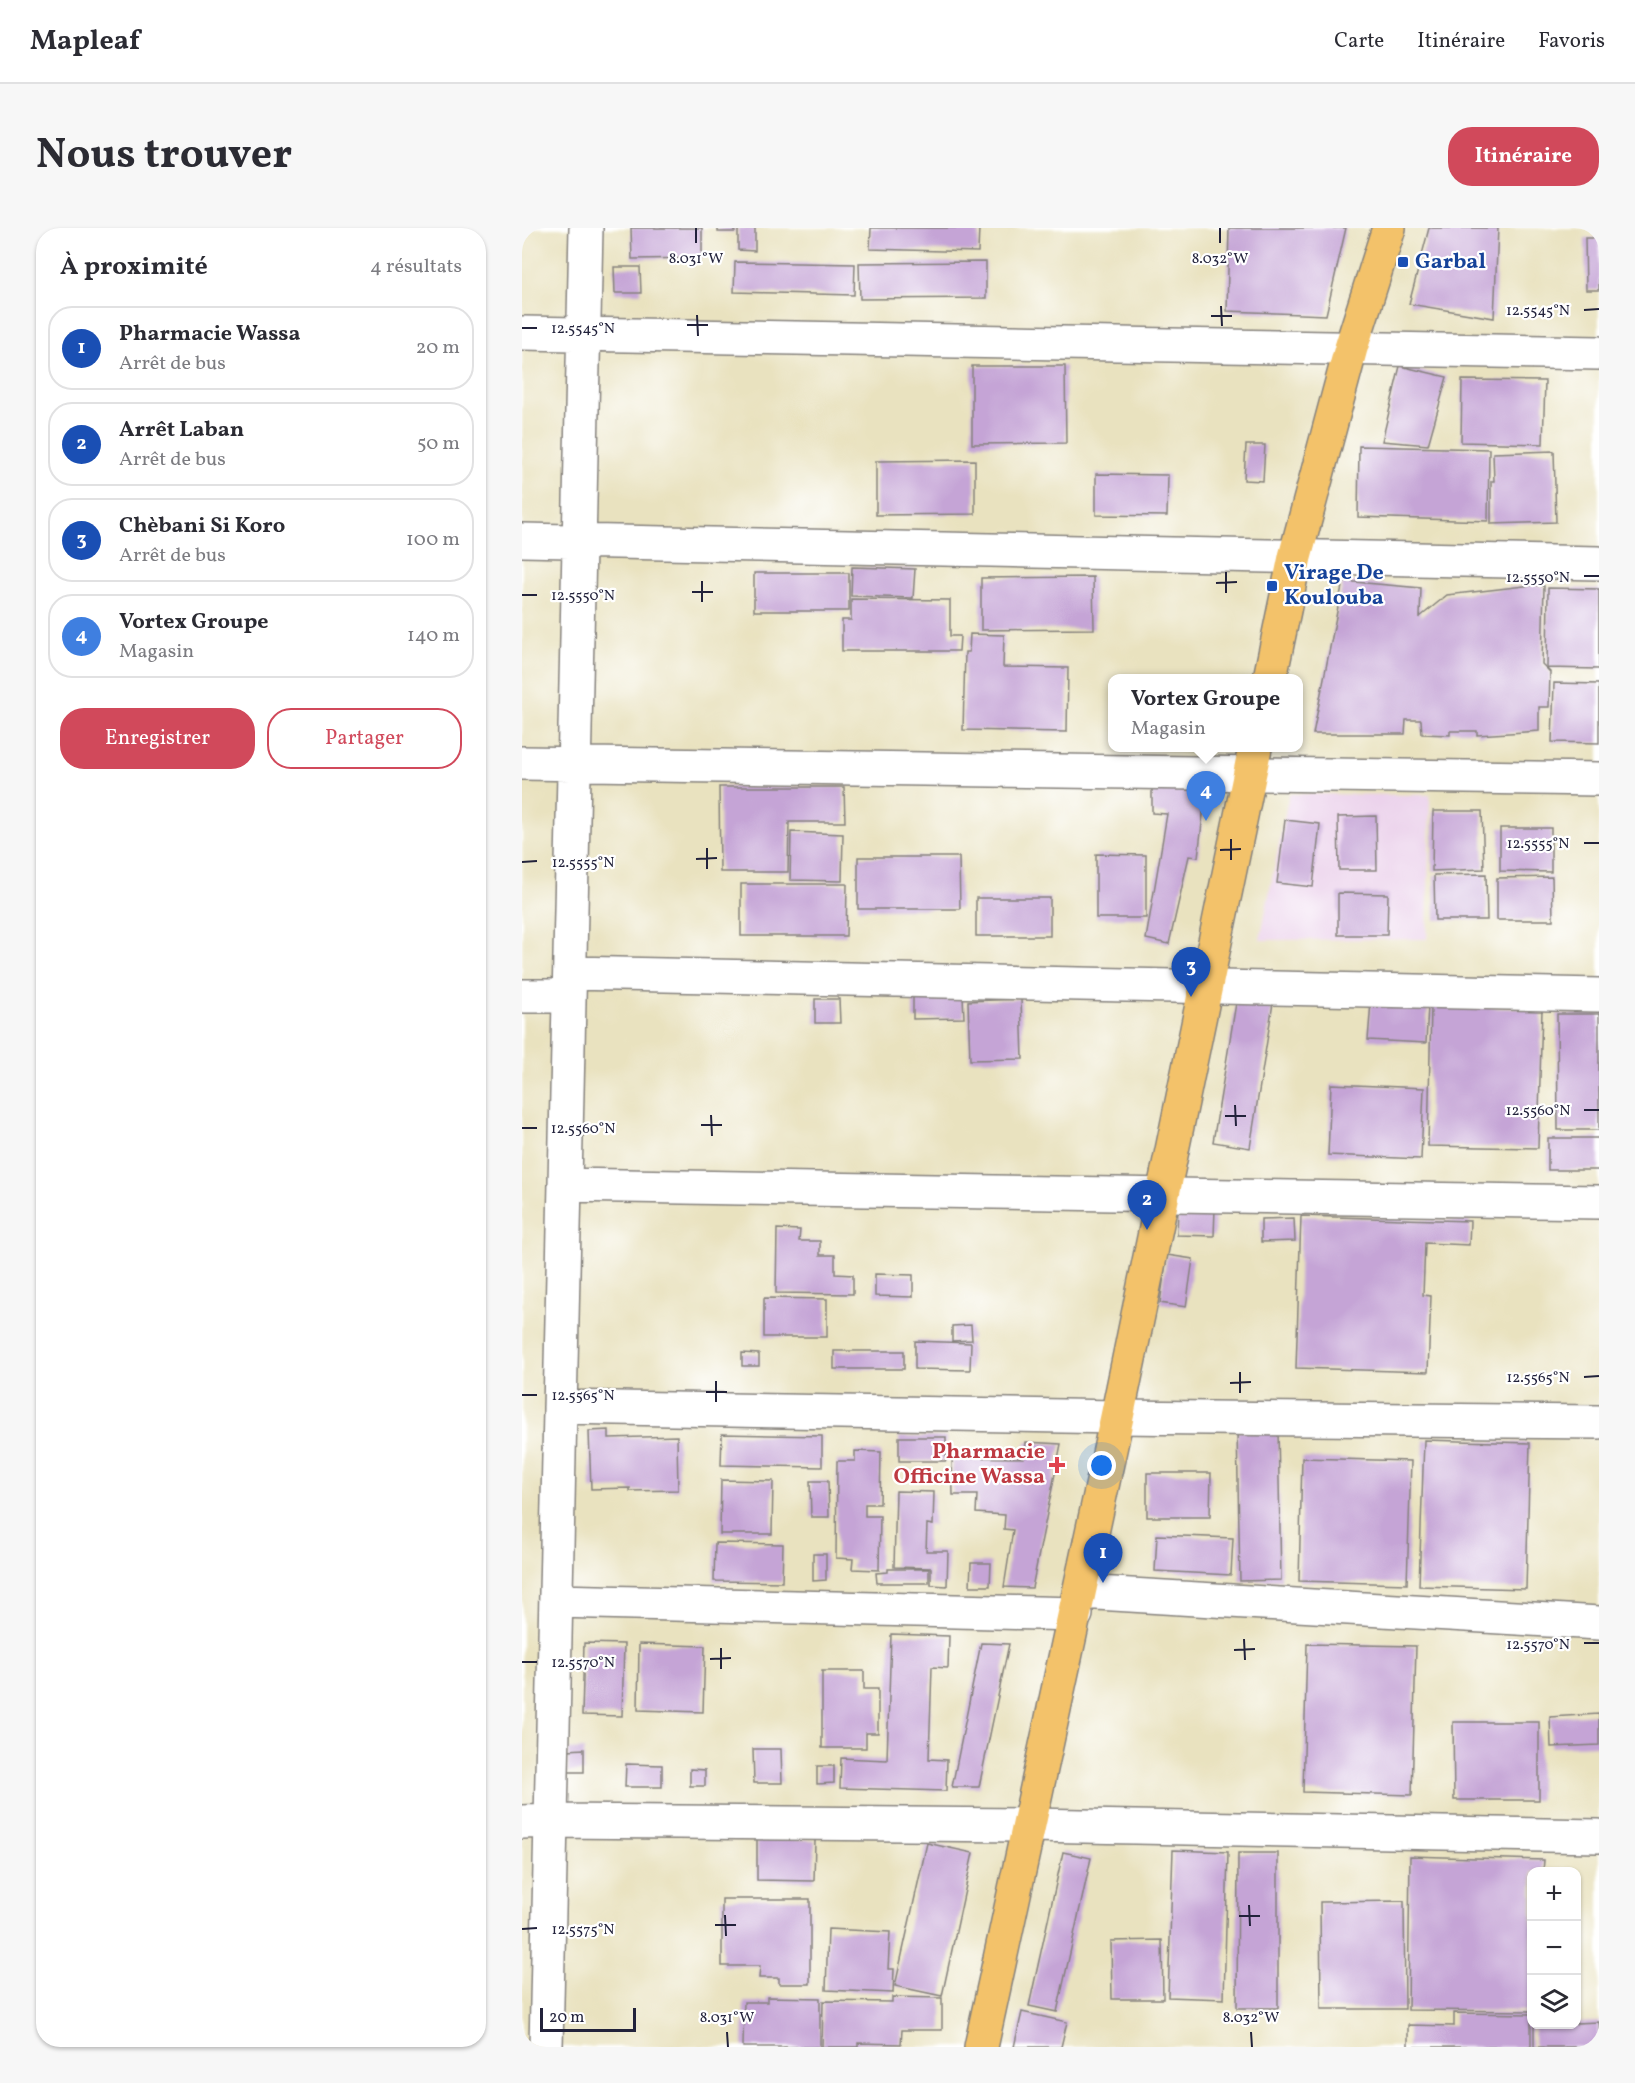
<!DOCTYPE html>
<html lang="fr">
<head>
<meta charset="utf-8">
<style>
  body { margin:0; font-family:Vollkorn,serif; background:#f7f7f7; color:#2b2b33 }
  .controls { position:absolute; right:18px; bottom:18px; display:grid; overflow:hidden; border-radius:12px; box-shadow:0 2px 4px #0004 }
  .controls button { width:54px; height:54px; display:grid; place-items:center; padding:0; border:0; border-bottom:2px solid #e1e1e2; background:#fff; color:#2b2b33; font:30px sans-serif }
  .scale { position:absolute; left:18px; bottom:15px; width:96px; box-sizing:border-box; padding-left:6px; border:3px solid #22223b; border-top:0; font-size:16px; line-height:21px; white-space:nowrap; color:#22223b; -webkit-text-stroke:4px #fff; paint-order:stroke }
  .you { position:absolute; left:580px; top:1238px; width:21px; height:21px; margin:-15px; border:4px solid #fff; border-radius:50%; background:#1a73e8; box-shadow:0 0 0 9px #1a73e833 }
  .badge { display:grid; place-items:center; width:39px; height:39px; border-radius:50%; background:#d1495b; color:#fff; font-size:20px; font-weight:700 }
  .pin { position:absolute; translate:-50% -50px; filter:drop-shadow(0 2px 3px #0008) }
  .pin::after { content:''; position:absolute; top:32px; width:21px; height:18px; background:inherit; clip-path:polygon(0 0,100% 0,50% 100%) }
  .popup { position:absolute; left:586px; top:446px; width:195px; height:78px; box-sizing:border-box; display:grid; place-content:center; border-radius:12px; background:#fff; filter:drop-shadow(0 2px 4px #0005); font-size:20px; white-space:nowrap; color:#7c7c81 }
  .popup b { font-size:22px; color:#2b2b33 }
  .popup::after { content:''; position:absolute; left:50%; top:100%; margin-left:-12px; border:12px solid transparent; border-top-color:#fff }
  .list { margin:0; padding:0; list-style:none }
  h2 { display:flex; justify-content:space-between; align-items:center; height:78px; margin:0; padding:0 24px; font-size:26px }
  h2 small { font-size:20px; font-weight:400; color:#7c7c81 }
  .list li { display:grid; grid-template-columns:39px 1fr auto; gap:18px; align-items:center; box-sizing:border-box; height:84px; margin:0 12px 12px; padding:0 12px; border:2px solid #e1e1e2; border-radius:24px }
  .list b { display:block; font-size:22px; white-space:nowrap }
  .list p { margin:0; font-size:20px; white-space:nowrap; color:#7c7c81 }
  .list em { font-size:20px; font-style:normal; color:#7c7c81 }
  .actions { display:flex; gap:12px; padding:18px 24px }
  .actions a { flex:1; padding:14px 0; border:2px solid #d1495b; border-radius:24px; text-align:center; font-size:21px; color:#d1495b }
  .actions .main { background:#d1495b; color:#fff }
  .icon { flex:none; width:33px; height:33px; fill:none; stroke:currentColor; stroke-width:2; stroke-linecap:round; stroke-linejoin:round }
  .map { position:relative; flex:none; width:1077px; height:1819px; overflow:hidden; border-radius:24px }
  header { display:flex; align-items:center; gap:36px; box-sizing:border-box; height:84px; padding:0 30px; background:#fff; border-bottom:2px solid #e1e1e2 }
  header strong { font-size:28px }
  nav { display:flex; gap:33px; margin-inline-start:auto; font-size:21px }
  .intro { display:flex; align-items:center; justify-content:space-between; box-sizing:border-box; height:144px; padding:0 36px }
  h1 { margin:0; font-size:42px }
  .button { padding:15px 27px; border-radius:24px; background:#d1495b; color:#fff; font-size:21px; font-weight:700 }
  main { display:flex; gap:36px; padding:0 36px }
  aside { flex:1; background:#fff; border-radius:24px; box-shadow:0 2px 4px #0004 }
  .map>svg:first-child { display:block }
</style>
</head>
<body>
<header>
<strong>Mapleaf</strong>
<nav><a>Carte</a><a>Itinéraire</a><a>Favoris</a></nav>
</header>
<div class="intro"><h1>Nous trouver</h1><a class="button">Itinéraire</a></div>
<main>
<aside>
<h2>À proximité<small>4 résultats</small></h2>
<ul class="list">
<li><span class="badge" style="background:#1a4fb4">1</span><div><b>Pharmacie Wassa</b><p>Arrêt de bus</p></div><em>20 m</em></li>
<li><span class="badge" style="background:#1a4fb4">2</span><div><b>Arrêt Laban</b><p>Arrêt de bus</p></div><em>50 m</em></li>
<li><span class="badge" style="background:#1a4fb4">3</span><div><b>Chèbani Si Koro</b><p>Arrêt de bus</p></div><em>100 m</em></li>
<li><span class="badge" style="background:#3f7fe0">4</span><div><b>Vortex Groupe</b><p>Magasin</p></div><em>140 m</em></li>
</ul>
<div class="actions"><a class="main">Enregistrer</a><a>Partager</a></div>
</aside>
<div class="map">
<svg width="1077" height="1819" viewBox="0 0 1077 1819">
  <rect width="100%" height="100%" fill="#fff"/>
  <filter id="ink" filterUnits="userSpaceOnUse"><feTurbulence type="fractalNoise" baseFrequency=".0167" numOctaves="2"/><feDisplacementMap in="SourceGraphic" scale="12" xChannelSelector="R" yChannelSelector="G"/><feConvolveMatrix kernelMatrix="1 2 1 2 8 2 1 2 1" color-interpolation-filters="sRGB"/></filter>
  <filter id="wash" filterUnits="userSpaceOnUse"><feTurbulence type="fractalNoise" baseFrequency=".008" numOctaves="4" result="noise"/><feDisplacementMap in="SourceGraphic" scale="24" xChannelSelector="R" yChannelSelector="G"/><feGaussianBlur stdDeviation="1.35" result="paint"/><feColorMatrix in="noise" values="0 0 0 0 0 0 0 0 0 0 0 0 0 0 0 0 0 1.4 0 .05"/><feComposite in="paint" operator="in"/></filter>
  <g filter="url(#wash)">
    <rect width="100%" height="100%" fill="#e9e2bf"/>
    <!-- built -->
    <path fill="#ebd1eb" d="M767,566L908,567L905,711L738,712Z"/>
    <g id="blocks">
      <!-- building -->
      <path fill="#c5a4d6" d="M109,0H180V30L110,31Z
        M196,0H212L213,4H196Z
        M216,0H233V23L216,22Z
        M349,0H457L456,24L348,21Z
        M707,0H824L804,87L705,83Z
        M907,0H976L972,90L887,76Z
        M1063,10H1077V62H1064Z
        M213,34L333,36L332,67L212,64Z
        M464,34V70L338,71L337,35Z
        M92,39H118L119,65H93Z
        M450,138H543L544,215L450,216Z
        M878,138L925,149L906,217L860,213Z
        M940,152L1023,153L1021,216L939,214Z
        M724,217H743L741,253L722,252Z
        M837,218L967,221L966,293L836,289Z
        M1032,223L1034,294L969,296V253H972L971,225Z
        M453,232V286L354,287V233Z
        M574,246L646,247L645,288L574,287Z
        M330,339L393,341L391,370L329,368Z
        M232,345H327V383H232Z
        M571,349L572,401L459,402V350Z
        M821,353L899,360L898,389L925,367L1012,357L1022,358L1020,436L1028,444L1027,479H1017V503L955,507V503H928V507L900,506L899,492H884L883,506H791Z
        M1026,360L1077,361V441L1025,440Z
        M329,371L428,372V408H438L437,423H320V392H329Z
        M448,406L482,407L481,439L546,440L545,504L441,502L443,424H447Z
        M1032,455L1077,456V515L1030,514Z
        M197,559H322L323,594H267L266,644H198Z
        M630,560L684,561L676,629L667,628L647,716L624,711L645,586L630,585Z
        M911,583H960L962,641L910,643Z
        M854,588L855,642H817L816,589Z
        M763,592L798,596L791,659L755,655Z
        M978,600H1029V644L978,643Z
        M269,604L321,606L320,653L268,652Z
        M574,626L624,627V690H574Z
        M336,629H437L438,681H336Z
        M964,646L965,692H913L912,647Z
        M1030,649L1031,692H975V650Z
        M219,656H325L324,708H219Z
        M816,665L866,666L865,707H816Z
        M454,670H528V708H454Z
        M441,768L442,790L391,791V769Z
        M715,769L751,775L728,920L691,914Z
        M293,771H317L318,795H293Z
        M499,771L501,831L448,832L446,773Z
        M849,774L906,778L904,815L846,812Z
        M909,778L1020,781L1016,920L906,918Z
        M1035,786H1077V902H1036Z
        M809,856L902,860L899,931L806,927Z
        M1026,910H1077V942H1026Z
        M656,980L693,981L692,1008L655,1007Z
        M779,988L948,993L947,1017L903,1015L901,1067L909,1068L906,1144L774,1140Z
        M772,990L773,1013L739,1014V991Z
        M255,1001L278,1002L277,1013H298V1027H313V1046L331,1047V1066L254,1065Z
        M645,1027L671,1031L664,1079L638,1075Z
        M353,1046L391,1047V1069L353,1068Z
        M242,1070L305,1071V1109H242Z
        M449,1097L450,1112L430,1113V1098Z
        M393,1113L449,1115L448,1142L393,1141Z
        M312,1123H382V1141H312Z
        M220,1125L237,1126V1138H220Z
        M87,1202V1210L155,1208L156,1262L108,1263V1260L69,1261L67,1203Z
        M715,1203H756L759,1352L718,1353Z
        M200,1206L300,1208V1239L199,1237Z
        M377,1209H424V1233H377Z
        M902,1212L1008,1215L1004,1361L897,1358Z
        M504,1214L539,1216L510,1360L482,1359L491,1302L482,1301L483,1287L454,1285L455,1267H431L430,1229L502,1230Z
        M333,1223L359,1224L358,1276H343V1288H358L357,1342L330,1341L331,1331L314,1330L315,1233H333Z
        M780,1230L889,1233L885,1356L777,1353Z
        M625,1245H689L688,1289H625Z
        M199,1252L251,1253L250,1306H198Z
        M288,1253H306L307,1289H289Z
        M374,1263L412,1264L411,1297L405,1296L404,1323H426L425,1358L409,1357V1340L372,1339Z
        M635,1307L711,1310L709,1347L633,1343Z
        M193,1315L261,1316L260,1354L192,1353Z
        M291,1326H304V1352L291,1353Z
        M449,1335H469L468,1358H448Z
        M366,1341H407V1355H355L354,1345L366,1344Z
        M369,1406L427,1408L426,1440L410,1439L407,1531L425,1532L424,1563L318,1560L319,1530L365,1532Z
        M62,1415L102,1416L100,1488L60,1487Z
        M459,1415L487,1416L457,1559H430Z
        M117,1416L183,1418L181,1484L116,1482Z
        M785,1416L894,1418L890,1567L781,1564Z
        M300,1443H342V1461H356V1505H344V1520H300Z
        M1077,1486V1517L1029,1519L1028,1489Z
        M931,1494H1017V1572H932Z
        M62,1521V1544H46V1522Z
        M231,1521H259L260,1555H232Z
        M104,1536L140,1537V1559H103Z
        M295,1538H312V1555L295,1556Z
        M168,1541L183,1542V1558H168Z
        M235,1611L293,1612L292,1653L235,1652Z
        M405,1615L451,1625L420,1768L373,1758Z
        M651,1622L706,1624L702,1771L646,1769Z
        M541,1624L569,1630L535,1784L507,1778Z
        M716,1625H756V1780H715Z
        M888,1628L1022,1632L1021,1644H1010V1783L886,1782Z
        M200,1671H288V1756H257V1750H237L238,1738H200Z
        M882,1673L883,1781H799L798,1674Z
        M306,1701L368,1704L366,1741H372L371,1765L304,1762Z
        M640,1712L641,1771H590L589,1713Z
        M245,1769L298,1770V1819H221L222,1774H245Z
        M370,1769L420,1770V1802H380L379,1816L336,1815V1819H300L301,1773L370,1774Z
        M500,1784L545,1794L539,1819H492Z
        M932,1785L1009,1786V1819H886V1797L932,1798Z
        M1077,1794V1819H1012V1796H1054V1795Z"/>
    </g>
  </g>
  <g filter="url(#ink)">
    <use href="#blocks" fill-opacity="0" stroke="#86827d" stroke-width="1.5"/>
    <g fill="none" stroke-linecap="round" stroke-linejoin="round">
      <!-- minor casing -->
      <g stroke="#86827d" stroke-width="36">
        <path id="minor" d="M0,105L1077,125
          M0,312L1077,335
          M0,535L1077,551
          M48,745L1077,767
          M0,768H47
          M43,957L1077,974
          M38,1179L595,1189L1077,1194
          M558,1364L1077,1395
          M34,1373L554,1386
          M0,1594L29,1593L508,1597L1077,1608
          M24,1819L64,0"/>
      </g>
      <!-- major casing -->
      <g stroke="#86827d" stroke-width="36">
        <path id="major" d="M748,450L773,329L829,120L867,0
          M459,1819L595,1189L733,520"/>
      </g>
      <!-- minor -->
      <use href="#minor" stroke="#fff" stroke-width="33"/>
      <!-- major -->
      <use href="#major" stroke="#f3c26a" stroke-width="33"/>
    </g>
  </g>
  <!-- ticks -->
  <path fill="none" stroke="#22223b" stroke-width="2" d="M174,0V15M698,0V15M699,78L700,98M1062,82L1077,81M175,87L176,108M689,88H710M165,97H186M0,100H15M704,344V365M1062,348H1077M180,353V374M694,355L715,354M170,364H191M0,367H15M709,611V632M1062,615H1077M185,620V641M698,622L719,621M174,631L195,630M0,634L15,633M713,877L714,898M1062,882H1077M189,887L190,908M703,888H724M179,897H200M0,900H15M718,1144V1165M1062,1149L1077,1148M194,1153V1174M708,1155L729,1154M184,1164H205M0,1167H15M722,1411L723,1432M1062,1415H1077M199,1420V1441M712,1422L733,1421M188,1431L209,1430M0,1434H15M727,1677L728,1698M203,1687L204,1708M717,1688H738M193,1697H214M0,1701L15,1700M205,1804L206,1819M729,1804L730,1819"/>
  <!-- markers -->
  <g fill="#1a4fb4" stroke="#fff" stroke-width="2">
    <rect x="875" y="28" width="12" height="12" rx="3"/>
    <rect x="744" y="352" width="12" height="12" rx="3"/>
  </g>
  <path fill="#e0444e" stroke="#fff" stroke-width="2" d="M532 1228h6v6h6v6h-6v6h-6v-6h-6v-6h6z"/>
  <g text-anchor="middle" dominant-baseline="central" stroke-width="4.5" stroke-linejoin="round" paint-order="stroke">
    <!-- transit labels -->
    <g font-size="22" font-weight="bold" fill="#164399" stroke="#fff" text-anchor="start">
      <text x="893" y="34">Garbal</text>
      <text x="762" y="345">Virage De<tspan x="762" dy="25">Koulouba</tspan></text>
    </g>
    <!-- health labels -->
    <g font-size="22" font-weight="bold" fill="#be3a42" stroke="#fff" text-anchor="end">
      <text x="523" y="1224">Pharmacie<tspan x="523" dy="25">Officine Wassa</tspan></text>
    </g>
  </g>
  <g font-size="15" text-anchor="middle" fill="#22223b" stroke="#fff" stroke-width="4.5" stroke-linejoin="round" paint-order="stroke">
    <text x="174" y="35">8.031°W</text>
    <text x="698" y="35">8.032°W</text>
    <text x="1016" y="87">12.5545°N</text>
    <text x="61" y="105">12.5545°N</text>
    <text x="1016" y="354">12.5550°N</text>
    <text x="61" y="372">12.5550°N</text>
    <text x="1016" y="620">12.5555°N</text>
    <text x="61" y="639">12.5555°N</text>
    <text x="1016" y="887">12.5560°N</text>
    <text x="61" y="905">12.5560°N</text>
    <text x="1016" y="1154">12.5565°N</text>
    <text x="61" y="1172">12.5565°N</text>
    <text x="1016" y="1421">12.5570°N</text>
    <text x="61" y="1439">12.5570°N</text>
    <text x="61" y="1706">12.5575°N</text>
    <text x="205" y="1794">8.031°W</text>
    <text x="729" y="1794">8.032°W</text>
  </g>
</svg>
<div class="controls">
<button>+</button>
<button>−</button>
<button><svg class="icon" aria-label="layers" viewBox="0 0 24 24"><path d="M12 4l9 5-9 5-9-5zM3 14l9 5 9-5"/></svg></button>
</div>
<div class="scale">20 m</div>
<div class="you"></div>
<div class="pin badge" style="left:581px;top:1355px;background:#1a4fb4">1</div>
<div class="pin badge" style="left:625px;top:1002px;background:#1a4fb4">2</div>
<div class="pin badge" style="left:669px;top:769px;background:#1a4fb4">3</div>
<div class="pin badge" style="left:684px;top:593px;background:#3f7fe0">4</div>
<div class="popup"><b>Vortex Groupe</b>Magasin</div>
</div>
</main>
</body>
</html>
